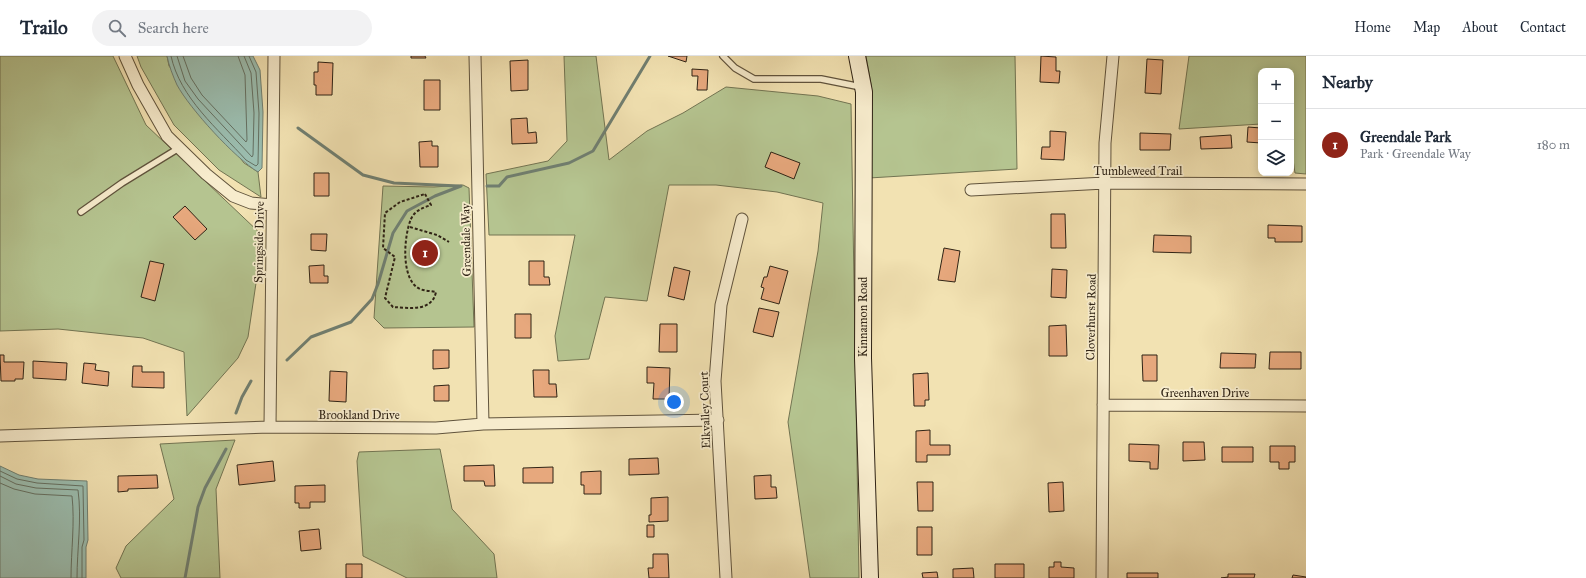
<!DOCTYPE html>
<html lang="en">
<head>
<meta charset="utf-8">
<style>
  body { margin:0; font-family:"IM FELL Great Primer",serif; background:#f2f2f3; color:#1f2937 }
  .controls { position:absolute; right:12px; top:12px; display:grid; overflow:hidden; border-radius:8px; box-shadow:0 2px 10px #0003 }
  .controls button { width:36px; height:36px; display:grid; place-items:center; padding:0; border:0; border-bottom:1px solid #e0e1e3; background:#fff; color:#1f2937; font:20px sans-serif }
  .you { position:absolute; left:674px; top:346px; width:14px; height:14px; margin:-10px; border:3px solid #fff; border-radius:50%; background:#1a73e8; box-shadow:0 0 0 6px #1a73e833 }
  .badge { display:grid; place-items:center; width:26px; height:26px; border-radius:50%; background:#8f2418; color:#fff; font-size:13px; font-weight:700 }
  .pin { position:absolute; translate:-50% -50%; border:2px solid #fff; box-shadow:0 1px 4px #0006 }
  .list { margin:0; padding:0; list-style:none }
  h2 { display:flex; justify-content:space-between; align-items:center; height:52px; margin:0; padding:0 16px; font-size:17px }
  h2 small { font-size:13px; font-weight:400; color:#747a83 }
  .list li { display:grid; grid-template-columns:26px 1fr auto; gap:12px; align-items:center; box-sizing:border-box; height:72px; padding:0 16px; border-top:1px solid #e0e1e3 }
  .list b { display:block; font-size:15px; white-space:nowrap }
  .list p { margin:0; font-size:13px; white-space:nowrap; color:#747a83 }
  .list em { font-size:13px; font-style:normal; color:#747a83 }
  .icon { flex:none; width:22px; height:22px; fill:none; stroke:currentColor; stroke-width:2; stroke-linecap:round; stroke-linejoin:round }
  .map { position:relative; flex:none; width:1306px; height:522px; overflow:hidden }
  header { display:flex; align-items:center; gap:24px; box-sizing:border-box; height:56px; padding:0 20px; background:#fff; border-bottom:1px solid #e0e1e3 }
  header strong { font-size:19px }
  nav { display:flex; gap:22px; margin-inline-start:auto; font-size:14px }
  .search { width:280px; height:36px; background:#f2f2f3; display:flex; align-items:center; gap:10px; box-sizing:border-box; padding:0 14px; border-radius:22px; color:#747a83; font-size:15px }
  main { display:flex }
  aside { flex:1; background:#fff }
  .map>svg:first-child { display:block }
</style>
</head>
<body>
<header>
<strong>Trailo</strong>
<div class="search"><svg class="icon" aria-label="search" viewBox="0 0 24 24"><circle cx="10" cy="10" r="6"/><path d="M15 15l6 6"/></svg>Search here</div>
<nav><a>Home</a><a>Map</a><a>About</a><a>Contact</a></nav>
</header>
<main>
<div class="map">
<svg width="1306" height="522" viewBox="0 0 1306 522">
  <rect width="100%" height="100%" fill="#f2e2b2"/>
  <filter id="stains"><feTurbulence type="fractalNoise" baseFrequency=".005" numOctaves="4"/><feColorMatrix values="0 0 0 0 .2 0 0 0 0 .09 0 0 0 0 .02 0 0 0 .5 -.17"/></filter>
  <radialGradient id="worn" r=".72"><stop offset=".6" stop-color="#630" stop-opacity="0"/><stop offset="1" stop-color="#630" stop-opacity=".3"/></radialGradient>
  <!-- green -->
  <path fill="#b5c490" stroke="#727452" d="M0,0H113L146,69L263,180L248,281L238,302L187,360L184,296L143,282L58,273L0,275Z
    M137,0H167L169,10L244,107L258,116L261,141L219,114L174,69L141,11Z
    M564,0H596L609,104L647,75L683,57L726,31L818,40L851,48L859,522H810L788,366L818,195L823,147L777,136L716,129H669L647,245L605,241L589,303L558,305L555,280L575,179H489L486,118L548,105L567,85Z
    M866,0H1015L1017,113L869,122L871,28Z
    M1189,0H1306V118L1295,117L1291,90V15H1261V68L1179,73Z
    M463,129L469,132L474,271L384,272L374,262L383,130L434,131Z
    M235,384L216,433L220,522H121L116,512L126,490L174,443L160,388Z
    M440,393L452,453L494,498L497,522H407L363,500L357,405L359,396Z"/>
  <!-- water -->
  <path fill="#9bbdaf" stroke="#707f71" d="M167,0H253L260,14L263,56L262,112L258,116C235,102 190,53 177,29C173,20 169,10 167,0Z
    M0,410L19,419L38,423L87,425L88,484L86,491V522H0Z"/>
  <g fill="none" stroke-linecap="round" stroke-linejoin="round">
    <!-- shore -->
    <path stroke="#657062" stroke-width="1" d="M171,0C180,42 218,73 246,104L256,110L258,108L259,57L256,16L249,0
      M177,0L185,25L198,43L252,101L253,99L254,57L251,17L244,0
      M183,0L191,22L202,39L246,86L247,84L245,19L238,0
      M0,415L17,423L37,427L83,430L84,484L82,491V522
      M0,420L16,428L36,432L78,434C82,463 77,493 77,522
      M0,427L14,433L35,438L72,440C75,467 71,495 71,522"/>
    <!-- stream -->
    <path stroke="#707f71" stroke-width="3" d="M298,72L363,119L394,127L459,130
      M487,130H499L507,121L569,107L593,95L650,0
      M287,304L311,281L351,266L372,243L378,228L393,177L407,155L435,140L461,130
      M236,357L242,341L251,325
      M185,522L198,451L205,432L226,393"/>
  </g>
  <!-- building -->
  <path fill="#e7a87d" stroke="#2f2315" d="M411,0H425L426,2H411Z
    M668,0H687L686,6Z
    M1041,0L1056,1V15H1060L1059,27L1040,26Z
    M1147,3L1163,4L1161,38L1145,37Z
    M528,4V34L511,35L510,5Z
    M318,6L333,7L332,39H316V29H314V16H318Z
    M692,13L708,14L707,34H697L698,20H692Z
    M424,24H440V54H424Z
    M527,62L528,77L536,76L537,87L512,88L511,63Z
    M1248,71L1261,72V87L1247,86Z
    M1050,75L1066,76L1064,104L1041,103L1042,91H1050Z
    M1140,77L1171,78L1170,94H1140Z
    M1231,79L1232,92L1201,93L1200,81Z
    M432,85V90H438V111H420L419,86Z
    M771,96L800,107L794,123L765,111Z
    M314,117H329V140H314Z
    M185,150L207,173L195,184L173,161Z
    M1051,158H1065L1066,192H1051Z
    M1268,169L1302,170V186H1275V182H1268Z
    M311,178H327L326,195L311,194Z
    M1154,179L1191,180V197L1153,196Z
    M944,192L960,195L955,226L938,224Z
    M150,205L164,208L155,245L141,241Z
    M529,205H544V221H549L550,229H529Z
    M324,209V220H328V227H310L309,210Z
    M770,210L788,215L779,248L761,243L764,232L761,231L764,221H767Z
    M674,211L690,215L684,244L668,240Z
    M1052,213L1067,214L1066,242L1051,241Z
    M759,252L779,256L773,281L753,276Z
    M515,258H531V282H515Z
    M660,268H677V296H659Z
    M1066,269L1067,300H1049V270Z
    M433,294H449V312L433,313Z
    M1270,296H1301V313H1269Z
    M1221,297L1256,298L1255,312H1220Z
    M0,299H4V306H24L23,323H15V325H1Z
    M1142,299H1157V325H1143Z
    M33,305L67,307L66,324L33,322Z
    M84,307L96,308L95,314L109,316L108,330L82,327Z
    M133,310H142V316H164V332L132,331Z
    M647,311L670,312L669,343H653L654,327H647Z
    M533,314H549V328H556L557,341H534Z
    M330,315L347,316L346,346L329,345Z
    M928,317L929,344H925V350H914L913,318Z
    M449,329V345H434V330Z
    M930,374V389H950V399H927V406H916V375Z
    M1183,386H1204L1205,404L1183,405Z
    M1129,388L1159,389L1158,413H1150V406L1129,405Z
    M1270,390H1295V406H1289V413H1279V406H1270Z
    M1222,391H1253V406H1222Z
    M658,402L659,418L629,419V403Z
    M273,405L275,425L239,429L237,409Z
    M494,409L495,430H485L484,425H464V410Z
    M553,411V427H523V412Z
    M601,415V438H584V429H581V416Z
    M157,419L158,432L128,433V435L118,436V420Z
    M771,419V431H776L777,442L755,443L754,420Z
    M917,426H933V455H918Z
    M1063,426L1064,455L1049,456L1048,427Z
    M325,429V446H310V452H299V447H295V430Z
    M668,441V465L649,466V459H651V442Z
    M647,469H654V481H647Z
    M917,471H932V499H917Z
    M319,473L321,493L301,495L299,475Z
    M653,498H668L669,522H649L648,512H653Z
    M1054,506H1061V511L1074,512V522H1049V511H1054Z
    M346,508H362V522H346Z
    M995,508H1024V522H995Z
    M973,512L974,522H953V513Z
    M937,516L938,522H923L922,517Z
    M1127,517H1158V522H1127Z
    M1228,518H1255L1254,522H1221L1228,521Z
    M1293,519L1306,521V522H1292Z"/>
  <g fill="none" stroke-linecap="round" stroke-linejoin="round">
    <!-- service casing -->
    <g stroke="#60533c" stroke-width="8">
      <path id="service" d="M723,0L735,12L754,23H821L861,31
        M81,156L122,127L179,92"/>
    </g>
    <!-- minor casing -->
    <g stroke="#60533c" stroke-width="13">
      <path id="minor" d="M125,0L138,29L167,80L206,118L233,140L251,147L272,149
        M475,0L483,368
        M971,134L1105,127L1306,128
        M1103,349L1306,350
        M270,371L274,0
        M0,380L270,371L436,372L483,368L718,364
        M726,522L715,325L721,249L742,163
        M1102,522L1105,87L1113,0"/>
    </g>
    <!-- secondary casing -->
    <g stroke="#2f2315" stroke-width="18">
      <path id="secondary" d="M857,0L864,36L863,302L870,522"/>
    </g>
    <!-- path -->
    <path stroke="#2f2315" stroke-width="2" stroke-dasharray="3 2" stroke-linecap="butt" d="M425,138L431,149C423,152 415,154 411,163C404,179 400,224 420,233C425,235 431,235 436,236C432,256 409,252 393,251L385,242L395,201L383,192L385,157L400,146Z
      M410,171L437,179L449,186"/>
    <!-- service -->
    <use href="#service" stroke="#f7eccd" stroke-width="5.5"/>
    <!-- minor -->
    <use href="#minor" stroke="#f7eccd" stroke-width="11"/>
    <!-- secondary -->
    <use href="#secondary" stroke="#f7eccd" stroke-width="16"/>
  </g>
  <g text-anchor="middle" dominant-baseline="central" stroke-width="3.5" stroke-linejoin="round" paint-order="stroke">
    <!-- street labels -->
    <g font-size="12" fill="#2f2315" stroke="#f7eccd">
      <text x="1138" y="115">Tumbleweed Trail</text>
      <text transform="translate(466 184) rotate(-91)">Greendale Way</text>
      <text transform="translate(259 186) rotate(-89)">Springside Drive</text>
      <text transform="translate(863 261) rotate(-90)">Kinnamon Road</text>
      <text transform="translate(1091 261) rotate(-89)">Cloverhurst Road</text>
      <text x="1205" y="337">Greenhaven Drive</text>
      <text transform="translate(705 354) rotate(-92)">Elkvalley Court</text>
      <text x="359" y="359">Brookland Drive</text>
    </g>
  </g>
  <rect width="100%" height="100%" filter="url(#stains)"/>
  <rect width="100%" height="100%" fill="url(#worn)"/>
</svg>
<div class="controls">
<button>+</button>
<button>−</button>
<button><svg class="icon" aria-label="layers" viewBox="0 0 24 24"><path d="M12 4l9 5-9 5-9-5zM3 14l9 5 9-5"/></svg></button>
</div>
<div class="you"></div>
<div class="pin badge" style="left:425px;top:197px">1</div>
</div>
<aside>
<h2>Nearby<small></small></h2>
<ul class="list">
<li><span class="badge">1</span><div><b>Greendale Park</b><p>Park · Greendale Way</p></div><em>180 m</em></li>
</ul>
</aside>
</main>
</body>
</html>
